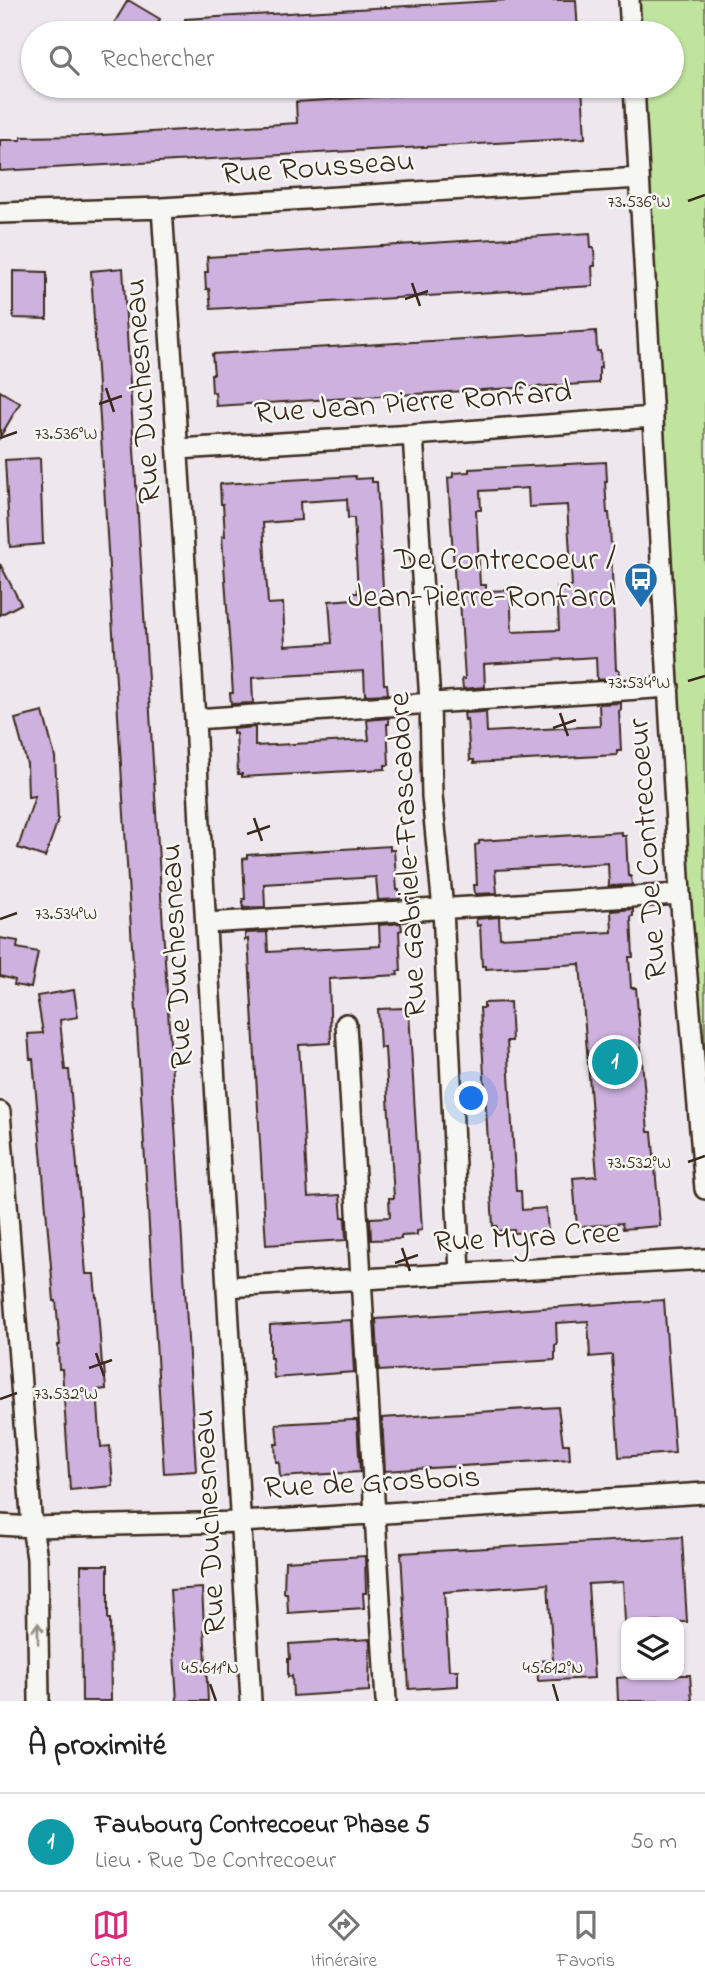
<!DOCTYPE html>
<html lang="fr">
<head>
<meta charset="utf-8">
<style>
  body { margin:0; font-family:"Indie Flower",sans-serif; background:#f2f2f2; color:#222 }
  .controls { position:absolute; right:21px; bottom:21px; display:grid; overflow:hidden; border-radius:14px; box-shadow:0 2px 5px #0004 }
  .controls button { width:63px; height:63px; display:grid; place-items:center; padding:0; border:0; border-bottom:2px solid #e0e0e0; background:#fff; color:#222; font:35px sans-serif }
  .you { position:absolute; left:472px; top:1099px; width:24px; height:24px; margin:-18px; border:5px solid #fff; border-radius:50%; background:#1a73e8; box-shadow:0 0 0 10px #1a73e833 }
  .badge { display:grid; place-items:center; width:46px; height:46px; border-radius:50%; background:#db2777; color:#fff; font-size:23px; font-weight:700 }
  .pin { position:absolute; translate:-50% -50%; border:4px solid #fff; box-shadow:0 2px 7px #0006 }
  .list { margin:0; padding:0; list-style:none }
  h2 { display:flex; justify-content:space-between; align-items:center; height:91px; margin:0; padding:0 28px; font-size:30px }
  h2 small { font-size:23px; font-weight:400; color:#767676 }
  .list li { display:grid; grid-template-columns:46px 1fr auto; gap:21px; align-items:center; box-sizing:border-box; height:98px; padding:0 28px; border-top:2px solid #e0e0e0 }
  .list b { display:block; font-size:26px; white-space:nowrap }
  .list p { margin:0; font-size:23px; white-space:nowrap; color:#767676 }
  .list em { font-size:23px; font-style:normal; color:#767676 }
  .icon { flex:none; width:38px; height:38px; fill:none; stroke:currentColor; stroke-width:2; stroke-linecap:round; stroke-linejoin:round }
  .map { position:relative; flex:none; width:705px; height:1701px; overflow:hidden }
  .search { position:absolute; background:#fff; box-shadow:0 2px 5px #0004; left:21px; right:21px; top:21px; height:77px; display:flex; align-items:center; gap:18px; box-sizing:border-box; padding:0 24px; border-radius:38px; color:#767676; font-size:26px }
  .sheet { height:189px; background:#fff }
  nav { display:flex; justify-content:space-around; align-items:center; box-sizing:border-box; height:98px; border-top:2px solid #e0e0e0; background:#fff; font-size:19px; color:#767676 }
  nav a { display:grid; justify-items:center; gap:4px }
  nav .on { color:#db2777 }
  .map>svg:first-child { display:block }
</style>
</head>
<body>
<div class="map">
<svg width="705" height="1701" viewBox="0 0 705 1701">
  <rect width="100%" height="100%" fill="#eee8ee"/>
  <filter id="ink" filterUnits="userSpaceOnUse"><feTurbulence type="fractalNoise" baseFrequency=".0143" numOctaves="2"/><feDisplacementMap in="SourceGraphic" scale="14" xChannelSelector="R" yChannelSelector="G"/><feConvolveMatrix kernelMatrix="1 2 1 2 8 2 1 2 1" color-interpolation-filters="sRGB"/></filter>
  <g filter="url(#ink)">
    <!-- green -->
    <path fill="#c0e49e" stroke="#7e875e" stroke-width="2" d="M629,0H705V1103L698,1099L634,86H672V33H631Z"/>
    <!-- building -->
    <path fill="#cdb1de" stroke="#3b2a1e" stroke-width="2" fill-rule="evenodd" d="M128,0L160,19L152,33H108Z
      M509,0H576L578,33H186L185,19Z
      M528,86H582L585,138L0,171V140H21V137L86,136L297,123L296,102L529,87Z
      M590,233L591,248H594L595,266H592L593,286L211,309L209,289H206L205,272H208L207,257Z
      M123,268L196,1471L164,1473L91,271Z
      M13,271L47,272V319L13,318Z
      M596,331L597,351H600L601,368H599V383L216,406L215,392H212L211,374H214L212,354Z
      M0,391L20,403L0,437Z
      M40,458L43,544L10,547L5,460Z
      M606,462L607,481H605L607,513H609L610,524L616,670H619V678L597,680L596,657L484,664L485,687L463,689L462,679H465L460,600H456L448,478L453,477V473L469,472V469ZM528,488L529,507L567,505L572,586L557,587L559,630L512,632L510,590L486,591V585H480L476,510H481L480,491Z
      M355,476L356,479L372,478V482H377L384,605H380L382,644L384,684H387L388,694L365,695L364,671L252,678L253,703L231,704L230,693H233L222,536H225L223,504H221L220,484ZM347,499L348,518H354L358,593H353V599L329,601L332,643L285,646L283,603L268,604L263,523L301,520L300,502Z
      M0,564L21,604L0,615Z
      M621,703V710L619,711L621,751H617V755L474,763V760H470L467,719L465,720L464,713L486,712L487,732L600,726L599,704Z
      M43,712L55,757L58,820L45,857L18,848L35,796L28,797L27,764L15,719Z
      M389,718V724H387L389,765H385V769L242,777V774H238L236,733L233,734V729L255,727V746L369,740L367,720Z
      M622,832V836H626L628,876H631L632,885L609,886L608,863L565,866L495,870L497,893L475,894L474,885H477L475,845L479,844V841Z
      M390,846V850H394L397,890H399L400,899L378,900L376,877L264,884L265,907L243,908V899H245L243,859L247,858V855Z
      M633,909V916L631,917L633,957H629L631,988H636L648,1132H652L660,1226L623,1229L622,1223L577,1227L573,1178L597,1176L580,964L486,969V966H482L480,925L477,926L476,919L499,917L500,938L612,932L611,911Z
      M401,923L402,930L399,931L401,971H397L398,975L329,979L331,1043L299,1045L308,1197L340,1195L342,1217H345L346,1240L266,1245L248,939L245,940V933L267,932L268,952L380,946L379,925Z
      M0,938L18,941L17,948L38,952L31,988L14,985L15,980L0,976Z
      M74,990L78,1017L60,1020L65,1070H69L86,1274H94L96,1297H97L102,1365L104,1366L106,1389L97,1390L101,1447L110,1446L113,1486L70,1490L62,1369H59L58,1345H60L56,1301H54L33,1059H30L28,1034L43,1033L37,996Z
      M510,1002L512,1041H507L516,1191H521L522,1210L546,1208L548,1231L514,1233V1230L497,1231V1226H493L480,1008H484V1003Z
      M404,1008V1012H409L422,1230L417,1231V1235L401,1236V1239L371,1240L370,1218L390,1217L389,1198H394L385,1048H380L378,1009Z
      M664,1300L675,1453L619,1457L612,1355L590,1357L588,1321L556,1323L557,1345H555V1360L379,1371L376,1319Z
      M351,1320L354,1372L274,1378L272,1358H270V1325Z
      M558,1407L563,1444H569L570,1459L385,1471L382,1418Z
      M352,1420H357L360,1472L280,1477L279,1462H276L275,1444H278L276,1424Z
      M682,1537L687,1622H625L623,1582L588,1584L594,1678L538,1681L537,1661L553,1660L548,1584L444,1592L449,1670H458V1686L409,1689L401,1553Z
      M365,1556L366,1593H363L364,1608L288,1613L287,1593H284L285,1561Z
      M81,1565H108V1619H110L111,1701H82Z
      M202,1588L208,1701H177L170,1590Z
      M370,1639L369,1691L293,1696L292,1676L288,1677V1659H290L289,1644Z
      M628,1675H690L692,1701H618L617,1678L629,1677Z"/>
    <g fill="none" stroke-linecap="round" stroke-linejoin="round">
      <!-- minor casing -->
      <g stroke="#3b2a1e" stroke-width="24">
        <path id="minor" d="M629,0L631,33
          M634,86L680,894L705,1189
          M162,208L195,719L200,825L251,1701
          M0,213L162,208L639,178
          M413,435L430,702L432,796L443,909L460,1273
          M178,449L413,435L653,417
          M195,719L669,687
          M206,923L680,894
          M346,1024L386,1701
          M0,1112L32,1527L37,1558L39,1701
          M227,1287L705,1259
          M0,1525L32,1527L241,1522L705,1493"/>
      </g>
      <!-- minor -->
      <use href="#minor" stroke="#f6f6f2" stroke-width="19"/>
    </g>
    <!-- one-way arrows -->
    <defs><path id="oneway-shaft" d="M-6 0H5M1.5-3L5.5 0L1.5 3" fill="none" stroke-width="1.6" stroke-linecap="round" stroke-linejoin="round" transform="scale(1.75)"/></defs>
    <use stroke="#989088" href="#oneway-shaft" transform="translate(38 1633) rotate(-91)"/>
  </g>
  <!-- ticks -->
  <path fill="none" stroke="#3b2a1e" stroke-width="2.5" d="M688,201L705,195M412,283L420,306M405,299L428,291M106,388L114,412M99,404L122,396M0,438L17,432M688,681L705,676M560,713L568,736M553,728L576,720M254,818L262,841M247,834L270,826M0,919L17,913M688,1162L705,1156M402,1248L410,1271M395,1263L418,1255M96,1353L104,1376M89,1368L112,1360M0,1399L17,1393M210,1684L216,1701M553,1684L558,1701"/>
  <!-- icons -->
  <defs>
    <g id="bus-pin" transform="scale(1.75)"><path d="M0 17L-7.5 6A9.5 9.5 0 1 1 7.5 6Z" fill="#1f6fb2" stroke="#f6f6f2"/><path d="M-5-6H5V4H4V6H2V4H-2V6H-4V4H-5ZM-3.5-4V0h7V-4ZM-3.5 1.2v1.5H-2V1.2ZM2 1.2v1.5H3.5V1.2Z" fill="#fff"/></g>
  </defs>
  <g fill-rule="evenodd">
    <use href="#bus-pin" x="641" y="579"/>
  </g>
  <g text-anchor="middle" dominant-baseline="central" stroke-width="5" stroke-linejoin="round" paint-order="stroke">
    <!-- street labels -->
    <g font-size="32" fill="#3b2a1e" stroke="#f6f6f2">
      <text transform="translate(318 169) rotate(-4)">Rue Rousseau</text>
      <text transform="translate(144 391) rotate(-94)">Rue Duchesneau</text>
      <text transform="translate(413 404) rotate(-4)">Rue Jean Pierre Ronfard</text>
      <text transform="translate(649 849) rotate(-94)">Rue De Contrecoeur</text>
      <text transform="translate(409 855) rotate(-93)">Rue Gabriele-Frascadore</text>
      <text transform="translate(178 956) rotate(-93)">Rue Duchesneau</text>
      <text transform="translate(527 1239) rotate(-3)">Rue Myra Cree</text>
      <text transform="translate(372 1484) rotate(-3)">Rue de Grosbois</text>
      <text transform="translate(211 1522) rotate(-93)">Rue Duchesneau</text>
    </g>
    <!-- poi labels -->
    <g font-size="32" fill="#3b2a1e" stroke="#f6f6f2" text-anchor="end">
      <text x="616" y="561">De Contrecoeur /<tspan x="616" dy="37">Jean-Pierre-Ronfard</tspan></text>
    </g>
  </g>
  <g font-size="18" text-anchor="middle" fill="#3b2a1e" stroke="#f6f6f2" stroke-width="5" stroke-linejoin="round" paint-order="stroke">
    <text x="639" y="207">73.536°W</text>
    <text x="66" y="439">73.536°W</text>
    <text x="639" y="688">73.534°W</text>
    <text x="66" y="919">73.534°W</text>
    <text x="639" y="1168">73.532°W</text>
    <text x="66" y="1399">73.532°W</text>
    <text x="210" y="1673">45.611°N</text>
    <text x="553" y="1673">45.612°N</text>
  </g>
</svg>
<div class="controls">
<button><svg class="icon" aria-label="layers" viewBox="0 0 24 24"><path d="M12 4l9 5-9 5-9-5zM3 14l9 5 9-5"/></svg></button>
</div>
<div class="you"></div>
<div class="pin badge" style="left:615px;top:1062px;background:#0f9aa8">1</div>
<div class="search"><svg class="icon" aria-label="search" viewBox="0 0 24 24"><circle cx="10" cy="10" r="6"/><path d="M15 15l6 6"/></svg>Rechercher</div>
</div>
<section class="sheet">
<h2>À proximité<small></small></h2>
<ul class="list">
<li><span class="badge" style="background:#0f9aa8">1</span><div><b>Faubourg Contrecoeur Phase 5</b><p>Lieu · Rue De Contrecoeur</p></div><em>50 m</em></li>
</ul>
</section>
<nav>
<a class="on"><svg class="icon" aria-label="map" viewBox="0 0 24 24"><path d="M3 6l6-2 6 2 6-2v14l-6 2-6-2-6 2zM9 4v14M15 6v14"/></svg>Carte</a>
<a><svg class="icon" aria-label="directions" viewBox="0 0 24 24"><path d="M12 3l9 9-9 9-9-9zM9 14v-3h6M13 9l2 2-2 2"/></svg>Itinéraire</a>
<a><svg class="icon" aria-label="saved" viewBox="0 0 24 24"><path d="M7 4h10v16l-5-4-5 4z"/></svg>Favoris</a>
</nav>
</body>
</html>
